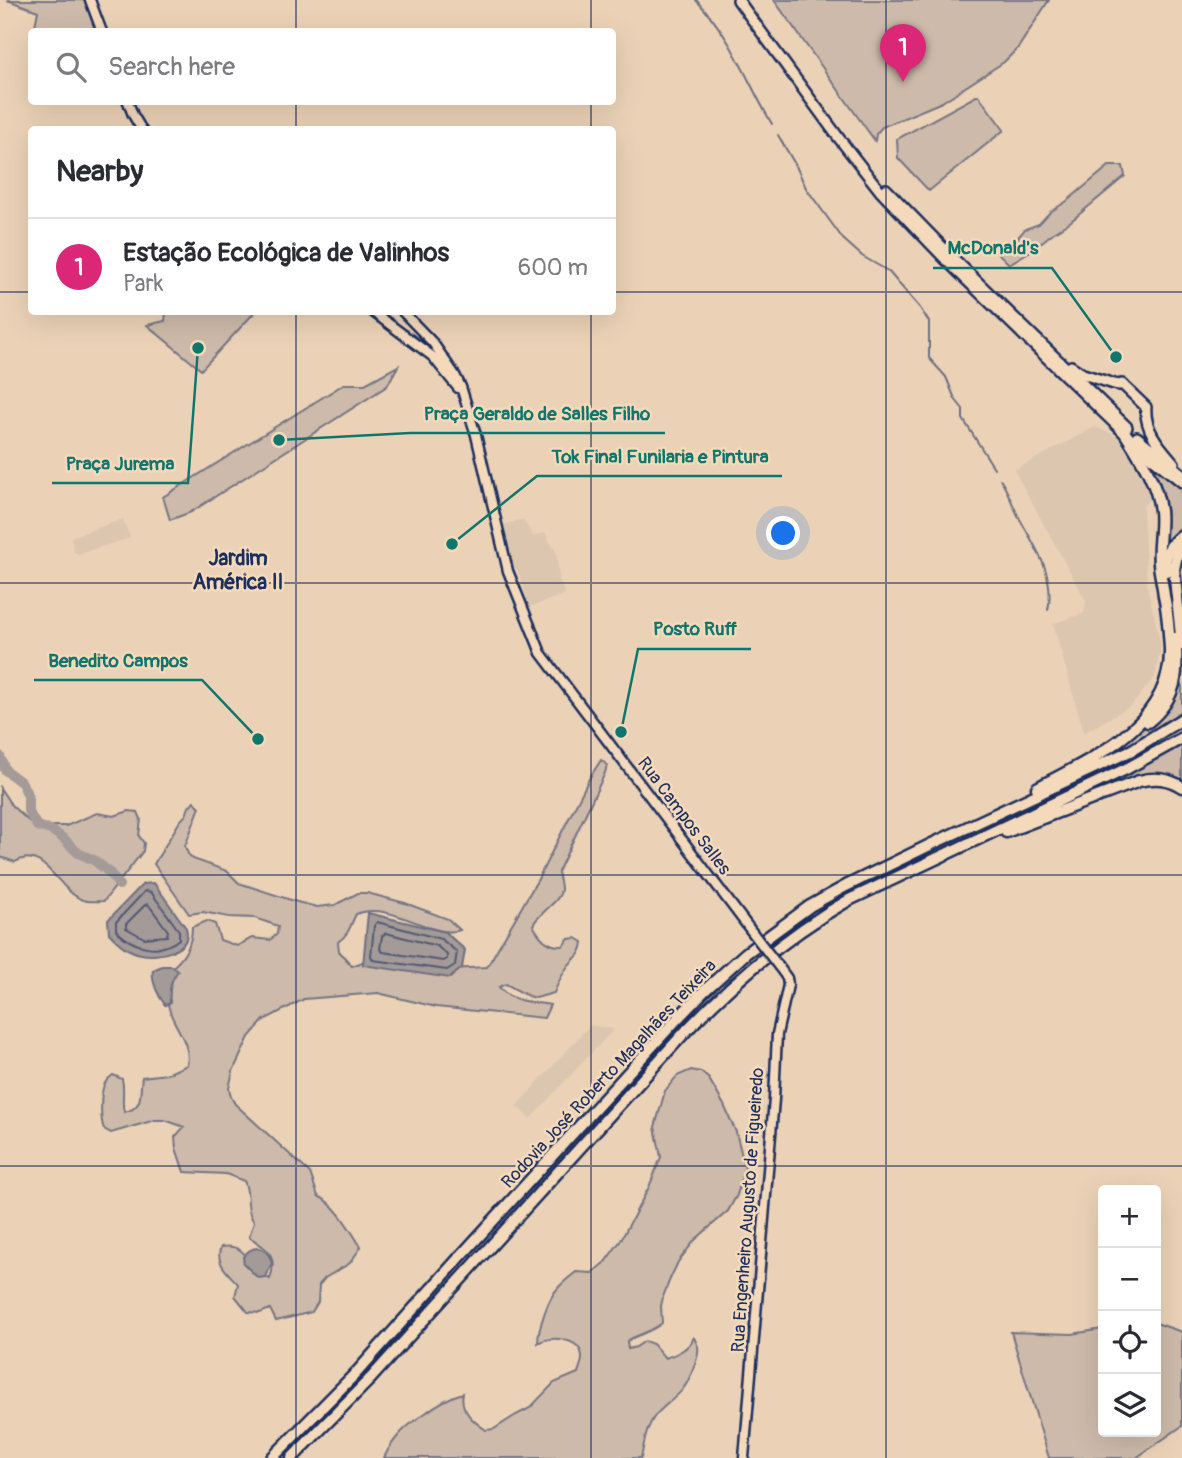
<!DOCTYPE html>
<html lang="en">
<head>
<meta charset="utf-8">
<style>
  body { margin:0; font-family:Pangolin,sans-serif; background:#f2f2f3; color:#2b2b33 }
  .controls { position:absolute; right:21px; bottom:21px; display:grid; overflow:hidden; border-radius:7px; box-shadow:0 7px 28px #0002 }
  .controls button { width:63px; height:63px; display:grid; place-items:center; padding:0; border:0; border-bottom:2px solid #e1e1e2; background:#fff; color:#2b2b33; font:35px sans-serif }
  .you { position:absolute; left:784px; top:534px; width:24px; height:24px; margin:-18px; border:5px solid #fff; border-radius:50%; background:#1a73e8; box-shadow:0 0 0 10px #1a73e833 }
  .badge { display:grid; place-items:center; width:46px; height:46px; border-radius:50%; background:#db2777; color:#fff; font-size:23px; font-weight:700 }
  .pin { position:absolute; translate:-50% -58px; filter:drop-shadow(0 2px 4px #0008) }
  .pin::after { content:''; position:absolute; top:37px; width:24px; height:21px; background:inherit; clip-path:polygon(0 0,100% 0,50% 100%) }
  .list { margin:0; padding:0; list-style:none }
  h2 { display:flex; justify-content:space-between; align-items:center; height:91px; margin:0; padding:0 28px; font-size:30px }
  h2 small { font-size:23px; font-weight:400; color:#7c7c81 }
  .list li { display:grid; grid-template-columns:46px 1fr auto; gap:21px; align-items:center; box-sizing:border-box; height:98px; padding:0 28px; border-top:2px solid #e1e1e2 }
  .list b { display:block; font-size:26px; white-space:nowrap }
  .list p { margin:0; font-size:23px; white-space:nowrap; color:#7c7c81 }
  .list em { font-size:23px; font-style:normal; color:#7c7c81 }
  .icon { flex:none; width:38px; height:38px; fill:none; stroke:currentColor; stroke-width:2; stroke-linecap:round; stroke-linejoin:round }
  .map { position:relative; flex:none; width:1182px; height:1458px; overflow:hidden }
  .search { position:absolute; background:#fff; box-shadow:0 7px 28px #0002; left:28px; top:28px; width:588px; height:77px; display:flex; align-items:center; gap:18px; box-sizing:border-box; padding:0 24px; border-radius:7px; color:#7c7c81; font-size:26px }
  .panel { position:absolute; background:#fff; box-shadow:0 7px 28px #0002; left:28px; top:126px; width:588px; height:189px; border-radius:7px }
  .map>svg:first-child { display:block }
</style>
</head>
<body>
<div class="map">
<svg width="1182" height="1458" viewBox="0 0 1182 1458">
  <rect width="100%" height="100%" fill="#ebd2b7"/>
  <filter id="ink" filterUnits="userSpaceOnUse"><feTurbulence type="fractalNoise" baseFrequency=".0143" numOctaves="2"/><feDisplacementMap in="SourceGraphic" scale="14" xChannelSelector="R" yChannelSelector="G"/><feConvolveMatrix kernelMatrix="1 2 1 2 8 2 1 2 1" color-interpolation-filters="sRGB"/></filter>
  <g filter="url(#ink)">
    <!-- built -->
    <path fill="#dcc6b0" d="M1095,427L1117,436L1142,466L1154,494L1143,507L1147,585L1161,646L1155,677L1132,705L1084,733L1053,624L1084,613L1086,601L1014,470Z
      M123,519L130,538L78,554L74,552L71,537Z
      M523,519L533,536L545,533L557,554L559,579L565,594L534,606H530L518,572L513,566L503,525Z
      M590,1025L614,1029L530,1119L516,1106Z"/>
    <!-- green -->
    <path fill="#cdbaaa" stroke="#747484" stroke-width="2" d="M7,0H86L97,31H34L38,11Z
      M774,0H1049L1018,48L1004,62L942,102L882,127L876,134L875,141Z
      M978,95L1004,130L929,191L898,158L897,139Z
      M1109,166H1123L1125,176L1070,222L1053,233L1032,250L1009,264L996,251L1004,242L1015,241L1025,229L1039,224L1050,212L1067,201Z
      M166,312H255L201,370L147,325L165,321Z
      M398,366L387,386L191,512L170,520L163,497L344,384H365Z
      M1150,463L1182,488V530L1162,558L1149,466Z
      M1180,652L1182,656V711L1128,745L1088,764L1149,725L1164,711Z
      M1182,723L1181,734L1156,750L873,885L762,955L385,1359L288,1458H277L461,1261L672,1030L706,995L757,950L790,923L845,890Z
      M1182,743V783L1167,777L1077,802L1074,800L1112,782L1111,780L1168,752Z
      M601,760L607,765L605,773L558,872C559,878 561,884 561,889C561,902 539,912 533,925C540,938 548,947 563,946L568,939L576,938L583,942C582,955 575,957 568,966C562,974 558,983 554,993L536,998L528,996L506,984L499,987C511,1002 532,1002 550,1005L544,1018L436,1007L378,993L304,999L264,1020L249,1037L233,1071L229,1088L231,1097L235,1104L310,1173L318,1196C335,1203 351,1231 361,1247L350,1263L325,1278L319,1285L318,1302L312,1312L276,1321L270,1309L260,1313L248,1312L235,1296L238,1284C228,1273 214,1262 221,1247C251,1242 246,1271 270,1279C278,1255 268,1249 249,1237L254,1222C244,1208 251,1195 244,1181L226,1174L184,1172L176,1148L175,1137L184,1127L165,1120H155L111,1133L104,1129C100,1120 100,1091 105,1083C107,1079 109,1078 113,1075L122,1079C125,1090 121,1101 124,1112C145,1108 139,1093 142,1077L167,1074L187,1065C191,1048 180,1034 173,1019C165,1004 166,986 169,970C184,959 192,946 192,927L207,921L215,924L220,940L237,946L252,938L270,940L277,934L278,926L255,918L229,917L203,912L189,914L154,864L180,821L186,815L189,807L194,801L200,807L185,846L188,854L193,859L227,871L239,883L297,902L317,907L335,905L358,893H367L405,903L448,919L460,930C433,940 392,900 356,914C350,926 350,933 338,942L339,951L352,966L360,963L379,952L451,969L487,967L538,879L590,777Z
      M0,788L12,806L31,823L41,826H66L97,813L114,816L129,811L138,812L141,819L139,836L144,843L143,851L104,901C94,901 85,903 77,897C57,886 43,846 15,862L0,857Z
      M691,1070L701,1072L709,1079L724,1105L736,1132L745,1168L737,1195L728,1211L695,1240L678,1262L670,1279L663,1297L661,1306L662,1323C652,1332 638,1334 627,1341L628,1349L636,1347L645,1341L653,1344L665,1358C677,1354 689,1349 694,1337C694,1338 698,1346 698,1347C700,1356 689,1381 683,1389C675,1399 663,1406 655,1416C646,1428 644,1444 641,1458H384C393,1438 406,1426 424,1414C436,1405 448,1397 463,1393C459,1410 474,1422 486,1430L494,1429L516,1415L530,1408L554,1383L578,1373C579,1368 583,1362 582,1356C580,1338 550,1335 538,1343C538,1329 548,1298 558,1288C563,1282 570,1277 576,1272L592,1273L605,1262L621,1240L649,1187L661,1157L655,1127L665,1091L677,1076Z
      M1156,1323L1182,1332V1426L1136,1458H1049L1011,1332L1072,1334L1103,1329V1432H1156Z"/>
    <!-- water -->
    <path fill="#a49a98" stroke="#6d6f81" stroke-width="2" d="M154,883L186,928C193,951 158,958 141,954C128,952 117,942 109,933L108,920L143,884Z
      M368,913L445,932L465,950L462,968L450,978L363,965Z
      M162,966H172L178,971C170,981 169,990 170,1003L165,1005C158,995 151,982 153,970Z
      M259,1248C266,1250 270,1255 272,1263L265,1277L258,1278L244,1264L243,1257C248,1251 251,1248 259,1248Z"/>
    <g fill="none" stroke-linecap="round" stroke-linejoin="round">
      <!-- shore -->
      <path stroke="#525a75" stroke-width="2" d="M145,891L151,892L179,931V939C160,955 131,947 116,930V922Z
        M148,904L168,931L167,936L144,938L126,928V924L145,905Z
        M377,922L441,939L457,952L455,965L447,970L373,960L371,956L374,926Z
        M386,933L437,946L447,955V959L443,961L383,952L380,949L382,936Z"/>
      <!-- stream -->
      <path stroke="#6d6f81" stroke-width="2" d="M696,0C733,38 746,80 772,124
        M778,135L796,166L806,188L843,239L862,256L888,271L920,308L929,322V358L946,377L955,399L963,409V419L994,468
        M1000,479C1009,493 1014,509 1022,523C1038,551 1055,577 1048,610"/>
      <!-- river -->
      <path stroke="#a49a98" stroke-width="10" d="M0,756L5,770L22,783L28,796V811L37,826L51,830L64,839L78,853L94,860L109,872L119,885"/>
      <!-- secondary casing -->
      <g stroke="#1b2f5e" stroke-width="13">
        <path id="secondary" d="M90,0L102,32
          M128,102L133,115L142,130
          M373,312L432,356L458,388
          M403,312L433,343L455,375L461,387L476,435L508,571L541,653L749,928
          M744,1458L774,1099L777,1034L788,985L787,978L779,967"/>
      </g>
      <!-- primary casing -->
      <g stroke="#1b2f5e" stroke-width="14">
        <path id="primary" d="M738,0L838,137L881,192L949,263L1142,450L1182,482
          M886,189L954,259L1127,427
          M1071,366L1083,374L1114,384L1119,385L1122,384L1125,387L1146,407C1144,430 1160,447 1174,463
          M1137,437L1182,474"/>
      </g>
      <!-- motorway casing -->
      <g stroke="#1b2f5e" stroke-width="15">
        <path id="motorway" d="M1166,571C1163,556 1170,544 1182,535
          M1182,645L1174,569L1177,555L1182,547
          M1148,722C1177,698 1179,673 1175,638
          M1037,788C1093,758 1172,724 1170,649C1169,631 1168,613 1164,596C1163,585 1160,575 1159,564C1157,546 1162,528 1160,511C1157,482 1140,457 1125,433
          M1006,832L1139,781C1155,777 1168,778 1182,787
          M272,1458L358,1371L459,1258L677,1019L704,991L746,953L810,906L846,886L932,844L1132,750L1182,719
          M292,1458L371,1378L686,1031C735,980 787,935 849,900L1128,768L1182,738"/>
      </g>
      <!-- secondary -->
      <use href="#secondary" stroke="#f4d9bb" stroke-width="8"/>
      <!-- primary -->
      <use href="#primary" stroke="#f4d9bb" stroke-width="9"/>
      <!-- motorway -->
      <use href="#motorway" stroke="#f4d9bb" stroke-width="10"/>
      <!-- secondary-bridge casing -->
      <g stroke="#1b2f5e" stroke-width="13" stroke-linecap="butt">
        <path id="secondary-bridge" d="M749,928L779,967"/>
      </g>
      <!-- secondary-bridge -->
      <use href="#secondary-bridge" stroke="#f4d9bb" stroke-width="8"/>
    </g>
  </g>
  <!-- grid -->
  <path fill="none" stroke="#1b2f5e" stroke-width="2" stroke-opacity="0.55" d="M296,0V32M591,0V32M886,0V1458M296,102V130M591,102V130M0,292H32M612,292H1182M296,312V1458M591,312V1458M0,583H1182M0,875H1182M0,1166H1182"/>
  <g text-anchor="middle" dominant-baseline="central" stroke-width="5" stroke-linejoin="round" paint-order="stroke">
    <!-- street labels -->
    <g font-size="18" fill="#1b2f5e" stroke="#f4d9bb">
      <text transform="translate(684 816) rotate(53)">Rua Campos Salles</text>
      <text transform="translate(609 1074) rotate(-47)">Rodovia José Roberto Magalhães Teixeira</text>
      <text transform="translate(748 1210) rotate(-86)">Rua Engenheiro Augusto de Figueiredo</text>
    </g>
    <!-- quarter labels -->
    <g font-size="21" font-weight="bold" fill="#1b2f5e" stroke="#f4d9bb">
      <text x="238" y="558">Jardim<tspan x="238" dy="24">América II</tspan></text>
    </g>
  </g>
  <!-- callouts -->
  <path fill="none" stroke="#0f766e" stroke-width="2.5" d="M1116 357L1052 268H933M279 440L410 433H665M452 544L537 476H782M198 348L188 483H52M621 732L638 649H751M258 739L202 680H34"/>
  <g fill="#0f766e" stroke="#f4d9bb" stroke-width="2.5">
    <circle cx="1116" cy="357" r="7"/>
    <circle cx="279" cy="440" r="7"/>
    <circle cx="452" cy="544" r="7"/>
    <circle cx="198" cy="348" r="7"/>
    <circle cx="621" cy="732" r="7"/>
    <circle cx="258" cy="739" r="7"/>
  </g>
  <g font-size="19" text-anchor="middle" font-weight="bold" fill="#0f766e" stroke="#f4d9bb" stroke-width="5" stroke-linejoin="round" paint-order="stroke">
    <text x="993" y="254">McDonald's</text>
    <text x="537" y="420">Praça Geraldo de Salles Filho</text>
    <text x="660" y="463">Tok Final Funilaria e Pintura</text>
    <text x="120" y="470">Praça Jurema</text>
    <text x="695" y="635">Posto Ruff</text>
    <text x="118" y="667">Benedito Campos</text>
  </g>
</svg>
<div class="controls">
<button>+</button>
<button>−</button>
<button><svg class="icon" aria-label="locate" viewBox="0 0 24 24"><circle cx="12" cy="12" r="6"/><path d="M12 2v4M12 18v4M2 12h4M18 12h4"/></svg></button>
<button><svg class="icon" aria-label="layers" viewBox="0 0 24 24"><path d="M12 4l9 5-9 5-9-5zM3 14l9 5 9-5"/></svg></button>
</div>
<div class="you"></div>
<div class="pin badge" style="left:903px;top:82px">1</div>
<div class="search"><svg class="icon" aria-label="search" viewBox="0 0 24 24"><circle cx="10" cy="10" r="6"/><path d="M15 15l6 6"/></svg>Search here</div>
<section class="panel">
<h2>Nearby<small></small></h2>
<ul class="list">
<li><span class="badge">1</span><div><b>Estação Ecológica de Valinhos</b><p>Park</p></div><em>600 m</em></li>
</ul>
</section>
</div>
</body>
</html>
